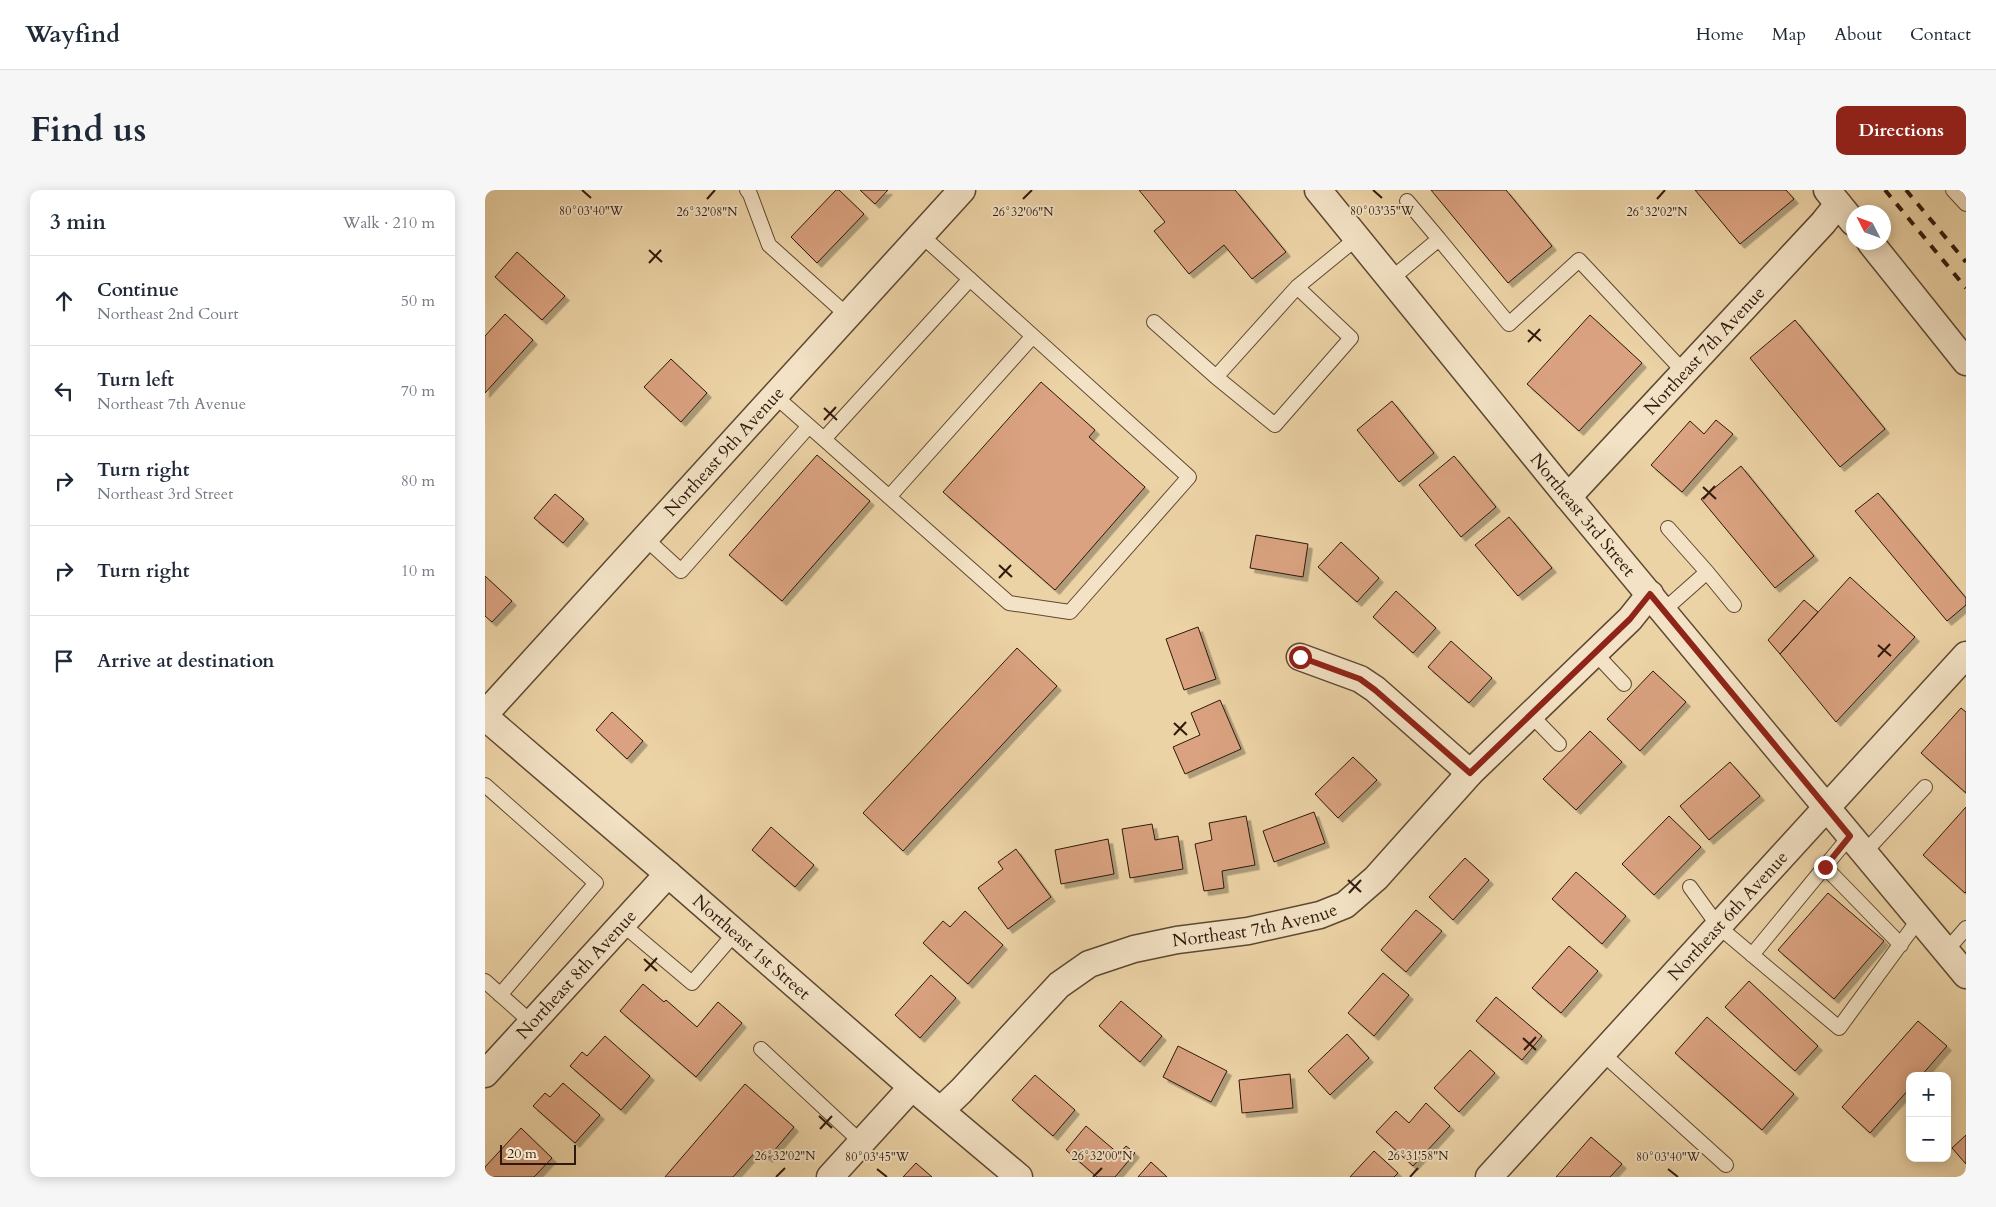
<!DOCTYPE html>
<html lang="en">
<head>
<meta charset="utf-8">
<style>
  body { margin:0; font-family:Cardo,serif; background:#f6f6f7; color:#1f2937 }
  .controls { position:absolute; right:15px; bottom:15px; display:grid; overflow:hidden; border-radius:10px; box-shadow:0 2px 12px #0003 }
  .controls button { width:45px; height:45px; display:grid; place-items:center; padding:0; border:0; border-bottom:1px solid #e0e1e3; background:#fff; color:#1f2937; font:25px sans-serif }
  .compass { position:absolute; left:1361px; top:15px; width:45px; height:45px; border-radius:50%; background:#fff; box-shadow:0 2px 12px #0003; rotate:312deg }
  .scale { position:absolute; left:15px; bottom:12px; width:76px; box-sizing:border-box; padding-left:5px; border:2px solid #2e190c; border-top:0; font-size:14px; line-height:18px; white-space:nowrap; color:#2e190c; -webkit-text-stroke:4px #f3e2c5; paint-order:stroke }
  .stop { position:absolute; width:15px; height:15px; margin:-11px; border:4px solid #8f2418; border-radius:50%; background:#fff }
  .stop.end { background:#8f2418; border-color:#fff; box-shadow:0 1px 5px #0008 }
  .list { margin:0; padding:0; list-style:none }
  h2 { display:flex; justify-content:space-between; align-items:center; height:65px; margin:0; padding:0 20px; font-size:21px }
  h2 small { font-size:16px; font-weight:400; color:#747a83 }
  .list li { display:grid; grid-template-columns:32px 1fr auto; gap:15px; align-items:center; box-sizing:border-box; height:90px; padding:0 20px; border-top:1px solid #e0e1e3 }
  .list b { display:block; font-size:19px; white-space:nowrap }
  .list p { margin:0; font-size:16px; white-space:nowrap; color:#747a83 }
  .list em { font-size:16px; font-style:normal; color:#747a83 }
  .icon { flex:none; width:28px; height:28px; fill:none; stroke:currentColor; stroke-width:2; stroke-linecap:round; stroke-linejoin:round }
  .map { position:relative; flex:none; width:1481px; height:987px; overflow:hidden; border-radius:10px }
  header { display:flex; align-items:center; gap:30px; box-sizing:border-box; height:70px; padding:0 25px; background:#fff; border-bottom:1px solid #e0e1e3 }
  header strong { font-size:24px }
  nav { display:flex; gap:28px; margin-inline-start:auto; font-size:18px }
  .intro { display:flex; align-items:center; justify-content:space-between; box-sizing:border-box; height:120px; padding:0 30px }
  h1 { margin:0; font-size:35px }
  .button { padding:12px 22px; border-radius:10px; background:#8f2418; color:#fff; font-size:18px; font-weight:700 }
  main { display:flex; gap:30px; padding:0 30px }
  aside { flex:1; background:#fff; border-radius:10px; box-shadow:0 2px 12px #0003 }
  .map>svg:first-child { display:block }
</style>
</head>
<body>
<header>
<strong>Wayfind</strong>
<nav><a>Home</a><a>Map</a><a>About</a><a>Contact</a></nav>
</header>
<div class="intro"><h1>Find us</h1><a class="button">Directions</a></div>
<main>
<aside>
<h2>3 min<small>Walk · 210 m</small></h2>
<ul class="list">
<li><svg class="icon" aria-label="ahead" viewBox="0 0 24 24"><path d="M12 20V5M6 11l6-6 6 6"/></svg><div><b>Continue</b><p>Northeast 2nd Court</p></div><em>50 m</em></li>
<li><svg class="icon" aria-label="left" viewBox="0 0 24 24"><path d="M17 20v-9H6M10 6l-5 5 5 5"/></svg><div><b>Turn left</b><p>Northeast 7th Avenue</p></div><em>70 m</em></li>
<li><svg class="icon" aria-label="right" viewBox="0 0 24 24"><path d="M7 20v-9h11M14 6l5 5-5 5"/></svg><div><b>Turn right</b><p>Northeast 3rd Street</p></div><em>80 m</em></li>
<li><svg class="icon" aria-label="right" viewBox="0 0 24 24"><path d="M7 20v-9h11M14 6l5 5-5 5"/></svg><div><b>Turn right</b></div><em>10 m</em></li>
<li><svg class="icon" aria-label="arrive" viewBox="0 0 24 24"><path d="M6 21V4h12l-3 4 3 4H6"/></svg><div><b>Arrive at destination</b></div></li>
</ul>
</aside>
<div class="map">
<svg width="1481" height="987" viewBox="0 0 1481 987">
  <defs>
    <filter id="shadow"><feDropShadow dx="4.5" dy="4.5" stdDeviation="0" flood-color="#0004"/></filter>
  </defs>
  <rect width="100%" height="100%" fill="#ecd3a6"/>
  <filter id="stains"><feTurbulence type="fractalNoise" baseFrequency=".004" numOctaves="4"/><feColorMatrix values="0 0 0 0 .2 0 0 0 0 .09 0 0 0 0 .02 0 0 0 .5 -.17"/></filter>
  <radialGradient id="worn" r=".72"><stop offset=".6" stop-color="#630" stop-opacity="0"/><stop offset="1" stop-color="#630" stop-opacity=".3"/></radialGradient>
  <!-- building -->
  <path fill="#daa280" stroke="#2e190c" filter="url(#shadow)" d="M351,0H354L379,24L332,73L306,47Z
    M375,0H403L390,14Z
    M654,0H750L801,62L767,89L739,55L704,84L669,41L680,32Z
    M946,0H1021L1067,56L1023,93Z
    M1210,0H1301L1309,9L1255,54Z
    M32,62L80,106L57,130L10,87Z
    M20,124L48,150L0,203V146Z
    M1105,125L1157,173L1094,241L1042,194Z
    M1310,130L1400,239L1355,277L1265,168Z
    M186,169L222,203L196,232L159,197Z
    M556,192L610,240L604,247L660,297L570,400L458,302Z
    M907,211L949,263L914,292L872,240Z
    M1231,230L1248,244L1197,302L1166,275L1205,231L1219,244Z
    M332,265L385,311L297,411L244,365Z
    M969,266L1011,317L976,347L934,295Z
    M1256,276L1329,366L1290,398L1216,309Z
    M1393,303L1481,408V415L1462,431L1370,321Z
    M70,304L99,329L78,353L49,328Z
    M1024,327L1067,378L1033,406L990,355Z
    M771,345L823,354L818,387L765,378Z
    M856,352L894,388L872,412L833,377Z
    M0,386L27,411L7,432L0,426Z
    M1365,387L1430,447L1351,532L1295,464Z
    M911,401L951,438L928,463L888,427Z
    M1319,410L1333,422L1295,464L1283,450Z
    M713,437L731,489L699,500L681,449Z
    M966,451L1007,488L984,513L943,477Z
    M532,458L572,496L418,661L378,623Z
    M1168,481L1201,512L1155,561L1122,529Z
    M735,510L756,559L700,584L688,557L715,545L706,523Z
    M1476,518L1481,522V603L1436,563Z
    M127,522L158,551L142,569L111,540Z
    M1105,541L1137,572L1091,620L1058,589Z
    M868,567L892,590L853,628L830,604Z
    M1245,572L1275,606L1224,650L1195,616Z
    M1481,617V702L1480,703L1438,665Z
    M829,622L840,653L789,672L778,641Z
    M761,626L770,675L737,681L739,698L719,701L710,654L727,650L724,633Z
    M1184,626L1216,657L1169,705L1137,674Z
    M667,634L670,650L693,646L698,679L645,688L637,639Z
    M286,637L329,675L310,697L267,660Z
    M623,649L629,684L576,694L570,660Z
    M531,659L566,707L523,739L493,698L518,679L513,672Z
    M980,668L1004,690L968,730L944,707Z
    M1091,682L1141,726L1117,754L1067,709Z
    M1343,703L1399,751L1349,809L1293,760Z
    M931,720L957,741L921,782L896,760Z
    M480,721L518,755L483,794L438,753L458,731L465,737Z
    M1084,756L1113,781L1076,823L1047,798Z
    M898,783L924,805L889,846L863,823Z
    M446,785L471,808L435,848L410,825Z
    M1264,791L1333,856L1310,881L1240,817Z
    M158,794L179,812L181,810L212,837L233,812L257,833L211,887L135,821Z
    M1011,807L1057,846L1037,870L991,831Z
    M636,811L677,846L655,872L614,836Z
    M1222,827L1309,904L1277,940L1190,863Z
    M1433,831L1462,856L1436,886H1425V898L1385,943L1357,917Z
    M862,844L884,868L845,905L823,881Z
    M120,846L165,886L136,920L85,876L97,862L102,866Z
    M693,856L742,881L726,912L678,887Z
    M985,860L1010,883L974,922L949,898Z
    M805,884L808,918L757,923L754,890Z
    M550,885L590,920L568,946L527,910Z
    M78,893L115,925L90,953L48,916L60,903L65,907Z
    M260,894L309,937L283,968L273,959L248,987H180Z
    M941,913L965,936L928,976L891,942L911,921L924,933Z
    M601,936L634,964L641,956L650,963L630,987H612L581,960Z
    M36,938L67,968L49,987H0V977Z
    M1481,945V974L1467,958Z
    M1106,947L1137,974L1125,987H1071Z
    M889,961L913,983L909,987H865Z
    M666,972L682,987H653Z
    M431,973L447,987H418Z"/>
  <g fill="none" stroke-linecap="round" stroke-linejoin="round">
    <!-- lane casing -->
    <g stroke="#5e4832" stroke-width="16">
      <path id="lane" d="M262,0L265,4L284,55L362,125
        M1468,0L1481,14
        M922,11L954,49
        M906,89L954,49L1024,134L1094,70L1199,182
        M812,97L866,148L790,235L731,187L812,97L872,48
        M669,132L731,187
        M324,236L524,413L585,422L704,287L436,45
        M339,249L485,89
        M404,307L548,146
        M160,348L196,381L324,236L290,206
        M1222,382L1249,415
        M1178,421L1222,382L1183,338
        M1110,463L1139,494
        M1046,525L1074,554
        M0,595L111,693L15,805
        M1379,663L1440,597
        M1340,677L1416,755
        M1205,697L1234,737L1354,838L1434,729
        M137,734L207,793L250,743
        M1461,761L1481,738
        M1267,765L1365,646
        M0,791L47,833
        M276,859L377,953
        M1117,863L1241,975"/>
    </g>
    <!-- street casing -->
    <g stroke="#5e4832" stroke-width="29">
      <g id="street">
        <path id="s1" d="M833,0L1083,307L1481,785"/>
        <path d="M1342,0L1368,32"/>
        <path d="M1385,52L1481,172"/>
        <path id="s2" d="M1083,307L1338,33L1353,14"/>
        <path d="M815,467L875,489L890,499L985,583"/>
        <path id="s3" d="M0,524L477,0"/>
        <path id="s4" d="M0,527L183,684L427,897L534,987"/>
        <path id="s5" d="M0,884L183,684"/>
        <path id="s6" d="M456,920L476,901L574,795L604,774L649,759L692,750L763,741L835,725L860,715L891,688L985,583L1145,429L1165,404"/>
        <path d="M345,987L427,897"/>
        <path id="s7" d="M1004,987L1481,465"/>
      </g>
    </g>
    <!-- lane -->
    <use href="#lane" stroke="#f3e2c5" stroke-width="14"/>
    <!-- street -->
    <use href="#street" stroke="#f3e2c5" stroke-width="26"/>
    <!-- rail -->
    <path stroke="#2e190c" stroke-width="4" stroke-dasharray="9 9" stroke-linecap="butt" d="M1400,0L1481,98
      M1421,0L1481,72"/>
  </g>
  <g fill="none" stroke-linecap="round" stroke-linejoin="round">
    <!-- route -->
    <path stroke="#8f2418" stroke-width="6" d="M815,467L875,489L890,500L985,583L1145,429L1165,404L1365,646L1340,677"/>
  </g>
  <!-- ticks -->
  <path fill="none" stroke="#2e190c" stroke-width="2" d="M97,0L106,8M888,0L897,8M222,9L230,0M538,9L547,0M1172,9L1180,0M164,60L177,72M164,73L176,60M1043,140L1056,151M1043,152L1055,139M339,218L352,230M339,230L351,217M1218,297L1231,309M1218,309L1230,296M514,375L527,387M514,388L526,375M1393,455L1406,466M1393,467L1405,454M689,533L702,545M689,545L701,532M863,690L876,702M864,703L876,690M159,769L172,781M160,781L172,768M1038,848L1051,860M1039,860L1051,847M334,926L347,938M335,939L347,926M392,979L402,987M1183,979L1193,987M291,987L300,978M608,987L617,978M925,987L933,978"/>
  <g text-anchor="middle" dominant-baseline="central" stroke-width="4" stroke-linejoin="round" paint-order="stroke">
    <!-- street labels -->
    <g font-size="18" fill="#2e190c" stroke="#f3e2c5">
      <text stroke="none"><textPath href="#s2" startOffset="200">Northeast 7th Avenue</textPath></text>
      <text stroke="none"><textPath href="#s3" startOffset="355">Northeast 9th Avenue</textPath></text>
      <text stroke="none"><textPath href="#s1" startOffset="419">Northeast 3rd Street</textPath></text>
      <text stroke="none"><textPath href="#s7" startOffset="354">Northeast 6th Avenue</textPath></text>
      <text stroke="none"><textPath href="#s6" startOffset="379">Northeast 7th Avenue</textPath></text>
      <text stroke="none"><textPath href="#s4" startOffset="352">Northeast 1st Street</textPath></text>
      <text stroke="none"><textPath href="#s5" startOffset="135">Northeast 8th Avenue</textPath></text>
    </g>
  </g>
  <g font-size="12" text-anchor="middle" fill="#2e190c" stroke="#f3e2c5" stroke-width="4" stroke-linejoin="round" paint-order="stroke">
    <text x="106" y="25">80°03'40"W</text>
    <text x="897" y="25">80°03'35"W</text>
    <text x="222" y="26">26°32'08"N</text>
    <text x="538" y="26">26°32'06"N</text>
    <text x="1172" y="26">26°32'02"N</text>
    <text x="300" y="970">26°32'02"N</text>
    <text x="617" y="970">26°32'00"N</text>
    <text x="933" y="970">26°31'58"N</text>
    <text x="392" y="971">80°03'45"W</text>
    <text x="1183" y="971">80°03'40"W</text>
  </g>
  <rect width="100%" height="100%" filter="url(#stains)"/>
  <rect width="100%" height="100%" fill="url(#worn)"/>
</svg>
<div class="controls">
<button>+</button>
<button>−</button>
</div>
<svg class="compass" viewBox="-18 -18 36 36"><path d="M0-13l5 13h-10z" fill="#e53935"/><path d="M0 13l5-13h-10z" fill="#747a83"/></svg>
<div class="scale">20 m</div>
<div class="stop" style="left:815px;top:467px"></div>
<div class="stop end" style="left:1340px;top:677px"></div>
</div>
</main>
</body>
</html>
